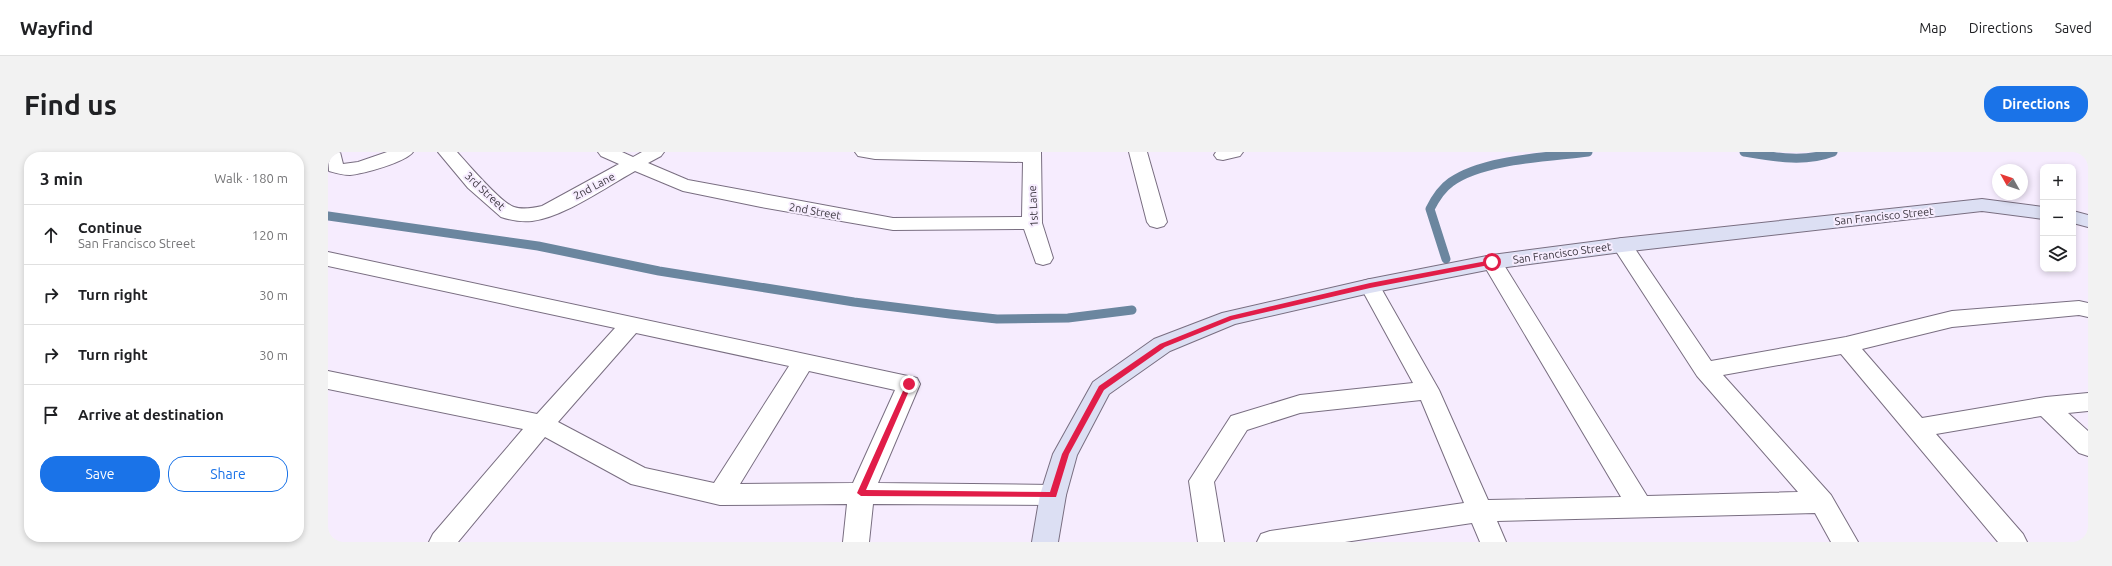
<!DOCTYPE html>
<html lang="en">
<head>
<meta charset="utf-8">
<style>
  body { margin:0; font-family:Ubuntu,sans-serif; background:#f2f2f2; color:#202124 }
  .controls { position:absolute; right:12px; top:12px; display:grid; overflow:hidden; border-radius:8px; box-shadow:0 2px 6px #0003 }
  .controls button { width:36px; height:36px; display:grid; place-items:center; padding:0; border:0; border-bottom:1px solid #e0e0e0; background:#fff; color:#202124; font:20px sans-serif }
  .compass { position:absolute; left:1664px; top:12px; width:36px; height:36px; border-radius:50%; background:#fff; box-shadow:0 2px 6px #0003; rotate:310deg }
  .stop { position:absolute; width:12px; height:12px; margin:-9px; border:3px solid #e11d48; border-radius:50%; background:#fff }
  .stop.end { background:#e11d48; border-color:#fff; box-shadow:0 1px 4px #0008 }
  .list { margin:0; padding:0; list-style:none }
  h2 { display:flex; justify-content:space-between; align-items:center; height:52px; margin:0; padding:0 16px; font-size:17px }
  h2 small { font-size:13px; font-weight:400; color:#757577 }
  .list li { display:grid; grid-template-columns:26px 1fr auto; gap:12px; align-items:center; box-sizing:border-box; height:60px; padding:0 16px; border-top:1px solid #e0e0e0 }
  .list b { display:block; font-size:15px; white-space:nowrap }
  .list p { margin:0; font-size:13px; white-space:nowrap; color:#757577 }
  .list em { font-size:13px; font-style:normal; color:#757577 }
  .actions { display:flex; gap:8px; padding:12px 16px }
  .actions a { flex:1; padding:9px 0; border:1px solid #1a73e8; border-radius:16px; text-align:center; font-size:14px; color:#1a73e8 }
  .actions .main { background:#1a73e8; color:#fff }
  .icon { flex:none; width:22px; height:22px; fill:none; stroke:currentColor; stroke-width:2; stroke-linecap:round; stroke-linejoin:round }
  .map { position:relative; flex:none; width:1760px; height:390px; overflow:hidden; border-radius:16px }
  header { display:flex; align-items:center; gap:24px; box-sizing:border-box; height:56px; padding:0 20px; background:#fff; border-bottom:1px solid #e0e0e0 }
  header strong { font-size:19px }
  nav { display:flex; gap:22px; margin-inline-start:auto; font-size:14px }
  .intro { display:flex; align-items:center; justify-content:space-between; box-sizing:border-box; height:96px; padding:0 24px }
  h1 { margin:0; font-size:28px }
  .button { padding:10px 18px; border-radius:16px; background:#1a73e8; color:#fff; font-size:14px; font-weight:700 }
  main { display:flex; gap:24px; padding:0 24px }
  aside { flex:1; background:#fff; border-radius:16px; box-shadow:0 2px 6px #0003 }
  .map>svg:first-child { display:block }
</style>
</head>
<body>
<header>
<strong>Wayfind</strong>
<nav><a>Map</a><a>Directions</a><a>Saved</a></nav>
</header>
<div class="intro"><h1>Find us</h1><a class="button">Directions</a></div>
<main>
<aside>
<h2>3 min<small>Walk · 180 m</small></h2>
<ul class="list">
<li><svg class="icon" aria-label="ahead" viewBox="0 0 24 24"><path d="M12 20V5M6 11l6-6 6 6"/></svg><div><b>Continue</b><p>San Francisco Street</p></div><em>120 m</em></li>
<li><svg class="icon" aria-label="right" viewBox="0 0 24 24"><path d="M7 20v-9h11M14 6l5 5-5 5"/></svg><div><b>Turn right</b></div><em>30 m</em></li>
<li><svg class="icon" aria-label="right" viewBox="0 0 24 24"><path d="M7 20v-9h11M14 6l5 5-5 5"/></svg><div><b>Turn right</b></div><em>30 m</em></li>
<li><svg class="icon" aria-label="arrive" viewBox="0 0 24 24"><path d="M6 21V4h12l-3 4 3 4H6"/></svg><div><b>Arrive at destination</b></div></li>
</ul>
<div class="actions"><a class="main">Save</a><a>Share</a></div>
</aside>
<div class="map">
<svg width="1760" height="390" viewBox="0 0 1760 390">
  <rect width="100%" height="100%" fill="#f6ecfe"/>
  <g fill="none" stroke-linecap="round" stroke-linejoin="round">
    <!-- stream -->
    <path stroke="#6b869f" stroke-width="9" d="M1416,0C1446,5 1476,11 1505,0
      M0,64L210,94L331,119L526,150L622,162L669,167L740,166L804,158
      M1118,107L1102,57C1107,47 1113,37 1123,30C1155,7 1221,5 1260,0"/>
    <!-- street casing -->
    <g stroke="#796e81" stroke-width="2">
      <path id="street" d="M0,0H12L15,12L30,10L59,0H85C78,10 35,22 22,23C14,23 8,21 1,19Z
        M110,0H129C139,11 174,52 186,55C195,58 205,56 214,54L291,12L273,4L270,0H294L305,5L314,0H336L333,4L320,11L360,28L565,66L694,65L695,10L547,7L530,4L527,0H713L714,71L725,106L722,111L715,113L708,111L696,77L565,78L433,55L355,39L307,19C278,35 236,65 204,69C195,70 182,68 173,65L140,36Z
        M801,0H819L839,70L836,74L829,76L822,74L819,70Z
        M888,0H915L912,4L895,8L889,7L886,3Z
        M1294,86L1301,88L1383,209L1518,185L1624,159L1751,149L1760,151V165L1751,163L1624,175L1534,197L1594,266L1718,245L1760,241V259L1740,261L1760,279V304L1751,301L1713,264L1608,282L1695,382L1699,390H1670L1513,202L1395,223L1503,343L1530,390H1503L1487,361L1169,369L1178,390H1152L1144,371L1017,390H929L933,382L942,379L1136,351L1093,248L972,261L919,278L886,330L896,390H870L861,329L903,264L972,243L1085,231L1032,134L1035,129L1042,127L1049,129L1111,238L1160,348L1293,345L1154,110L1157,105L1164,103L1171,105L1319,344L1470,340L1369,224L1284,93L1287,88Z
        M0,100L589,226L592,232L550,331L725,333L734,336L738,343L734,350L725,353L545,352L541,390H515L519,352L392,353L303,332L217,285L130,390H101L105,382L195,277L0,237V219L209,262L287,176L0,114ZM308,181L461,214L386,331L317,316L230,270ZM481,219L567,238L525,331L412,332Z"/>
    </g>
    <!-- secondary casing -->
    <g stroke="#796e81" stroke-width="2">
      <path id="secondary" d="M1654,47L1715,55V67L1654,59L1294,100L1164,117L1042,141L907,172L842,199L781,242L749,303L738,343L730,390H704L712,343L725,302L765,230L826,187L894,161L1042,127L1164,103L1294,86Z
        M1745,59L1760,63V75L1745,71Z"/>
    </g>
    <!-- street -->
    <use href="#street" fill="#fff" fill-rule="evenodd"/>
    <!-- secondary -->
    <use href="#secondary" fill="#dcdff3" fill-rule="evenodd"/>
  </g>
  <!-- route -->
  <path fill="#e11d48" d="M1164,108L1166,109V112L1042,136L904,168L837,195L776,238L741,302L728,345L533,344L529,341L579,230L584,232L538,338L722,340L734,302L771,234L832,192L902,164L1042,131Z"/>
  <g text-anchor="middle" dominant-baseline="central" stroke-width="4" stroke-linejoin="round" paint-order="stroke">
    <!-- street labels -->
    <g font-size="11" fill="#3b363f" stroke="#f6ecfe">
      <text transform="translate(266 34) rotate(-28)">2nd Lane</text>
      <text transform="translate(157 39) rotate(43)">3rd Street</text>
      <text transform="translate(705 54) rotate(-93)">1st Lane</text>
      <text transform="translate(487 59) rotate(10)">2nd Street</text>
      <text transform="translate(1556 64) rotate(-6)">San Francisco Street</text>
      <text transform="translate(1234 101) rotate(-8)">San Francisco Street</text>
    </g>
  </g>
</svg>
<div class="controls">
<button>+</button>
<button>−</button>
<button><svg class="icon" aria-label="layers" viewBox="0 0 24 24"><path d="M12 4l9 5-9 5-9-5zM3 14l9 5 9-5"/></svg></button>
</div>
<svg class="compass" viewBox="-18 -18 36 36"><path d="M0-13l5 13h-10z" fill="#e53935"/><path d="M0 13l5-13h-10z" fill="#757577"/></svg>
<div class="stop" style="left:1164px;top:110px"></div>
<div class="stop end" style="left:581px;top:232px"></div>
</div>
</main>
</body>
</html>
